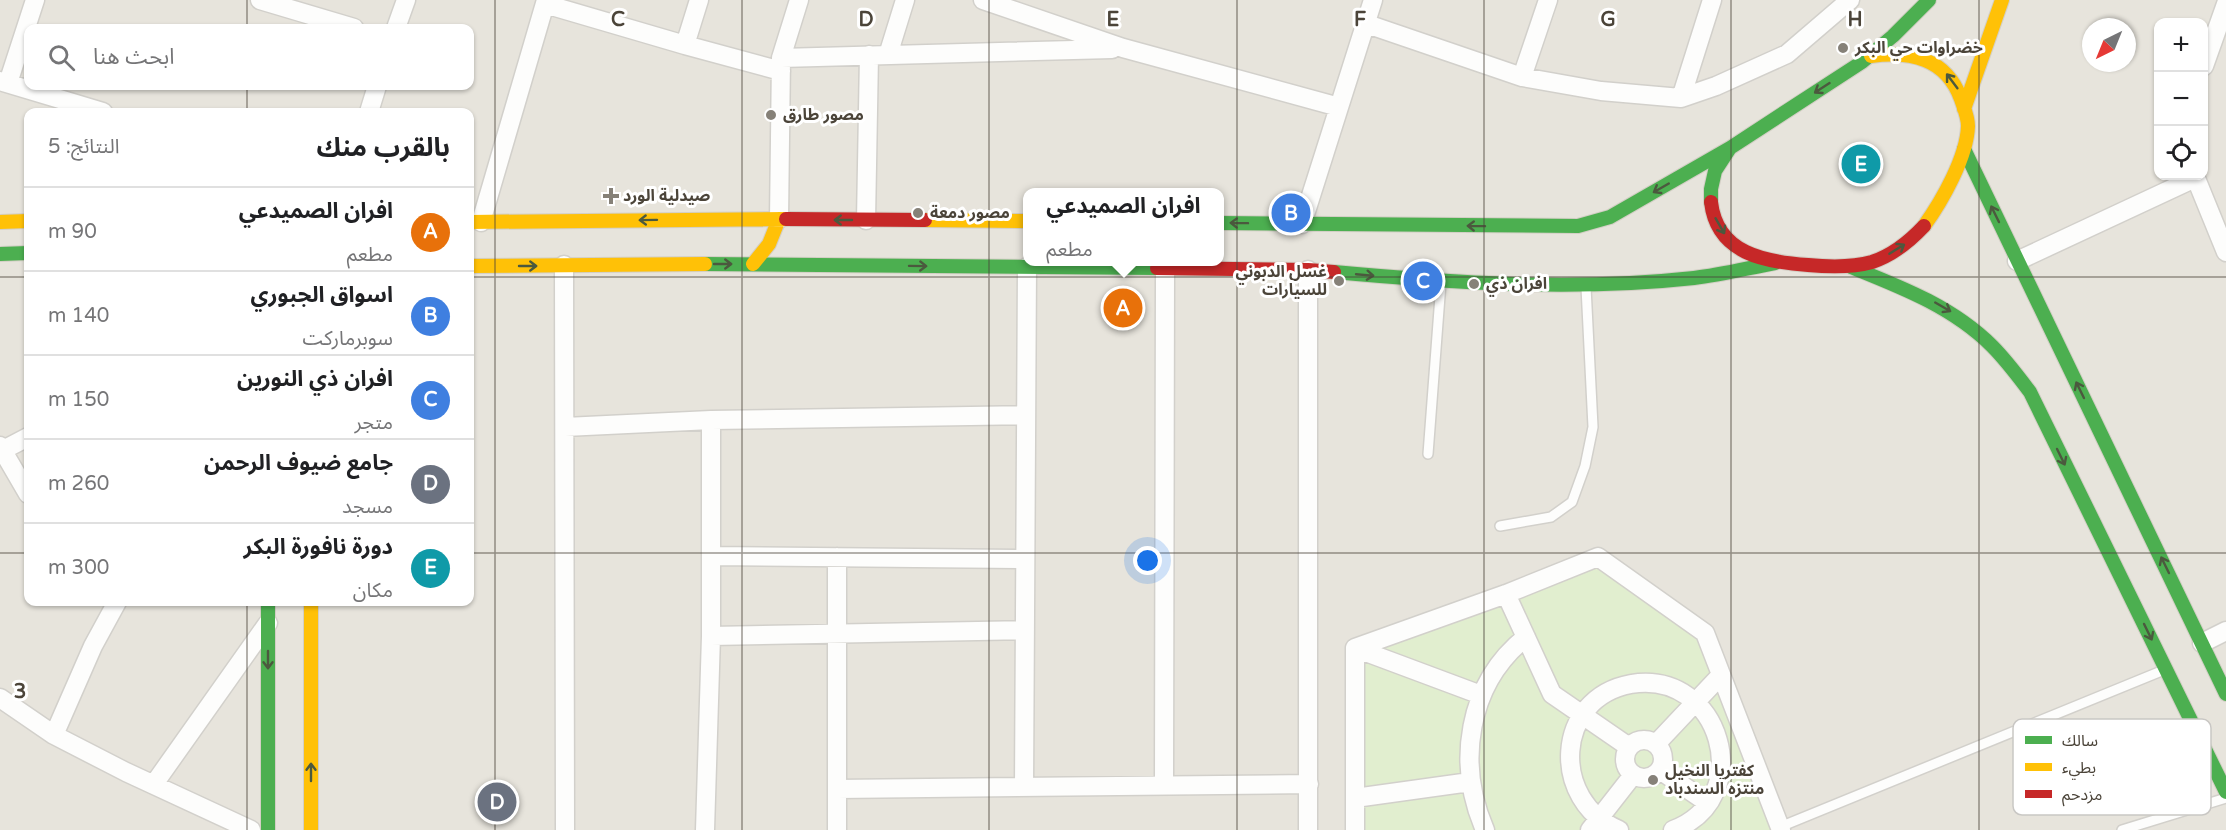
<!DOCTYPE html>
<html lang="ar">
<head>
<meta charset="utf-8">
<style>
  body { margin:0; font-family:"Varela Round","Noto Sans Arabic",sans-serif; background:#f6f6f6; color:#202124; direction:rtl }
  .controls { position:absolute; right:18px; top:18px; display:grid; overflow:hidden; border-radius:12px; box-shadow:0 2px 4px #0004 }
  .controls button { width:54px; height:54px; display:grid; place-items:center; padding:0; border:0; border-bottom:2px solid #e0e0e0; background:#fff; color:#202124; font:30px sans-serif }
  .compass { position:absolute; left:2082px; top:18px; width:54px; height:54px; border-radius:50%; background:#fff; box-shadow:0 2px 4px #0004; rotate:223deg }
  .you { position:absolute; left:1148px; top:561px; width:21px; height:21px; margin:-15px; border:4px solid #fff; border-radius:50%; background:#1a73e8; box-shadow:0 0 0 9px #1a73e833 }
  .badge { display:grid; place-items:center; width:39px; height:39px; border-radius:50%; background:#868178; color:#fff; font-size:20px; font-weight:700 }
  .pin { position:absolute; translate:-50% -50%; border:3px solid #fff; box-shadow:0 2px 6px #0006 }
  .popup { position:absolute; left:1023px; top:188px; width:201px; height:78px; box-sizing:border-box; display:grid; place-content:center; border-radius:12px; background:#fff; filter:drop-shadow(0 2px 4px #0005); font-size:20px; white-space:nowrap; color:#757577 }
  .popup b { font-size:22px; color:#202124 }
  .popup::after { content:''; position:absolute; left:50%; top:100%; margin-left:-12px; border:12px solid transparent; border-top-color:#fff }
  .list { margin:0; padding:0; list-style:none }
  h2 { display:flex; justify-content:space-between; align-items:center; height:78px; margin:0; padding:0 24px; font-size:26px }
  h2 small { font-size:20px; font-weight:400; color:#757577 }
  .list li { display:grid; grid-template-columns:39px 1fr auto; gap:18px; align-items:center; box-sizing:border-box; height:84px; padding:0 24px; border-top:2px solid #e0e0e0 }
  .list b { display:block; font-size:22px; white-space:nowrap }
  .list p { margin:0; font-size:20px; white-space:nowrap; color:#757577 }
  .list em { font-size:20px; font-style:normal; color:#757577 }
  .icon { flex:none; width:33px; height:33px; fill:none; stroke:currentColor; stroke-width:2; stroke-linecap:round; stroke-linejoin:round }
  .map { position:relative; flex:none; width:2226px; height:830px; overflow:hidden; direction:ltr }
  .search { position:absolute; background:#fff; box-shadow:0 2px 4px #0004; left:24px; top:24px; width:450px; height:66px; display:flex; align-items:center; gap:15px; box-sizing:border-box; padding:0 21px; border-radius:12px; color:#757577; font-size:22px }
  .panel { position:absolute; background:#fff; box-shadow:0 2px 4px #0004; left:24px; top:108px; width:450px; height:498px; border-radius:12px; direction:rtl }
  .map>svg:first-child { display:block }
</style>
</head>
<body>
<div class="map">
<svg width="2226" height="830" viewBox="0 0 2226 830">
  <rect width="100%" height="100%" fill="#f4f2ee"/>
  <!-- residential -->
  <path fill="#e7e4dc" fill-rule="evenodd" d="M0,0H2226V830H0ZM2158,22H2204V176H2158ZM2091,27H2127V63H2091ZM28,28H470V86H28ZM28,112H470V602H28ZM1027,192H1219V262H1027Z"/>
  <!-- green -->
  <path fill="#e1eecf" d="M1598,553L1708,632L1784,830H1352V645Z"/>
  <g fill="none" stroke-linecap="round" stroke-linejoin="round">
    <!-- lane casing -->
    <g stroke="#d2d0cb" stroke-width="12">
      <path id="lane" d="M1428,454L1441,283
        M1500,526L1551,517L1572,502L1585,466L1593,427L1586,287
        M1780,827L2164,670
        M2122,830L2226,798"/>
    </g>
    <!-- street casing -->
    <g stroke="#d2d0cb" stroke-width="21">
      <path id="street" d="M260,0L354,28
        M983,0L1123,48L1339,107
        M545,4L685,45L699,0
        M1364,23L1522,77L1601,91L1681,98L1716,86L1787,54L1850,0
        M396,28L406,0
        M685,45L781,71
        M888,55L905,0
        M781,58L1112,49
        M2204,66L2226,4
        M1522,77L1548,0
        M0,81L103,112
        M8,83L35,0
        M1681,98L1712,0
        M369,112L377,86
        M2195,176L2226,252
        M779,219L781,58L799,0
        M866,220L869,55
        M481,222L546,0
        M1302,224L1373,0
        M2017,261L2195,178
        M564,265L565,830
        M565,427L711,420L1026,415
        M0,446L28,494
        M3,450L28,437
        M711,556L1025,559
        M1506,594L1552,694L1629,747
        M711,636L1025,630
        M2202,643L2226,631
        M1355,648L1506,594L1598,557L1705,633L1781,830
        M1355,648L1481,695
        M0,698L54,735L126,772L251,830
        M54,735L93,646L117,602
        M1625 759a19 19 0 1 1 38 0a19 19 0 1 1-38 0Z
        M1656,744L1721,675
        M1660,770L1708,803
        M154,784L268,623
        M1164,785L1165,268
        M1024,787L1027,267
        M837,789L1309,784
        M1355,798L1470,782
        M705,830L711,636V420
        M837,830V557
        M1308,830V270
        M1355,830V648
        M1485,830C1456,764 1467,684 1526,637
        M1590,830L1633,775
        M1619,830C1550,801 1554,698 1631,684C1721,669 1758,798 1673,830"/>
    </g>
    <!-- fast casing -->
    <g stroke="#d3cfc5" stroke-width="16">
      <path id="fast" d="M1964,149L2226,694
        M1711,202V189L1715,171L1730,148L1862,62L1893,36L1929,0
        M1219,223L1578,226L1610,217L1730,148
        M0,254L28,253
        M705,264L1157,268
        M1851,267C1901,287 1953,307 1992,346C2006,360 2018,376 2030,392L2226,792
        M1334,272C1453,283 1575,291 1694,278C1721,275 1748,268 1775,263
        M268,602V830"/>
    </g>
    <!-- slow casing -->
    <g stroke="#d3cfc5" stroke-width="16">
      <path id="slow" d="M1871,56C1911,51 1946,58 1961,99C1964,108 1968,117 1968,126C1967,157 1942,201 1924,226
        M1964,109L2002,0
        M925,220L1027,221
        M0,222L28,221
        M470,222L786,219
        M753,264L769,244L779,219
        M470,266L705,264
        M311,602V830"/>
    </g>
    <!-- jam casing -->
    <g stroke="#d3cfc5" stroke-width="16">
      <path id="jam" d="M1711,202C1717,254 1765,262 1808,265C1829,267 1851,268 1872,262C1893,255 1909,242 1924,226
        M786,219L925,220
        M1157,268L1308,270L1334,272"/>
    </g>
    <!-- lane -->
    <use href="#lane" stroke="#fdfdfc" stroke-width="9"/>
    <!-- street -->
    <use href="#street" stroke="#fdfdfc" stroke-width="18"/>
    <!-- fast -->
    <use href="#fast" stroke="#4caf50" stroke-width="14"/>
    <!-- slow -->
    <use href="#slow" stroke="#ffc107" stroke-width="14"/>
    <!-- jam -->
    <use href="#jam" stroke="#c62828" stroke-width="14"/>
  </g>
  <!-- one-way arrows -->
  <defs><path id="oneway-shaft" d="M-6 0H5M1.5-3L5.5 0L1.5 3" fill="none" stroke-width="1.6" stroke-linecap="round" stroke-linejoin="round" transform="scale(1.5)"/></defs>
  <g stroke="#4b593e">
    <use href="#oneway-shaft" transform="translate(1952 81) rotate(-127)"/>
    <use href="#oneway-shaft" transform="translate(1822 88) rotate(147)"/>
    <use href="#oneway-shaft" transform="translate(1661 188) rotate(150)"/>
    <use href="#oneway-shaft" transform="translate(1995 214) rotate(-116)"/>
    <use href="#oneway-shaft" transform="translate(648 220) rotate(179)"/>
    <use href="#oneway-shaft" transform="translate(843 220) rotate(-180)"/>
    <use href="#oneway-shaft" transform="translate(1239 223) rotate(-179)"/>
    <use href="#oneway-shaft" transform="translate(1476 226) rotate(-179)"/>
    <use href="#oneway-shaft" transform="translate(1720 226) rotate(60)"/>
    <use href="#oneway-shaft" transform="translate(1897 249) rotate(-32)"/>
    <use href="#oneway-shaft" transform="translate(723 264)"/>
    <use href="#oneway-shaft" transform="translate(528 266)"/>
    <use href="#oneway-shaft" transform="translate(918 266) rotate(1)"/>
    <use href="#oneway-shaft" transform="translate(1365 275) rotate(5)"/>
    <use href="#oneway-shaft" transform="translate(1943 307) rotate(30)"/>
    <use href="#oneway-shaft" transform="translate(2080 390) rotate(-116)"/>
    <use href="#oneway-shaft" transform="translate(2061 457) rotate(64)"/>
    <use href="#oneway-shaft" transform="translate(2165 565) rotate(-116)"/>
    <use href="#oneway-shaft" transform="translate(2148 632) rotate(64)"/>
    <use href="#oneway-shaft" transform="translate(268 660) rotate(90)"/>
    <use href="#oneway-shaft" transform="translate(311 772) rotate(-90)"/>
  </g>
  <!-- grid -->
  <path fill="none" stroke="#4b4439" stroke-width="1.5" stroke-opacity="0.55" d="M247,0V28M495,0V830M742,0V830M989,0V830M1237,0V830M1484,0V830M1731,0V830M1979,0V830M247,86V112M0,277H28M470,277H2226M0,553H28M470,553H2226M247,602V830"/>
  <!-- markers -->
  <g fill="#868178" stroke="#fff" stroke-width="2">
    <circle cx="1843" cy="48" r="6"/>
    <circle cx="771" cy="115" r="6"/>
    <path d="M608 187h6v6h6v6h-6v6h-6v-6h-6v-6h6z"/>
    <circle cx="918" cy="213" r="6"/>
    <circle cx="1339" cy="281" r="6"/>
    <circle cx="1474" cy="284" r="6"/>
    <circle cx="1653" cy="780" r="6"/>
  </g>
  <g text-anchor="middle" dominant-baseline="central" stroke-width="6" stroke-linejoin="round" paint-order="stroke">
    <!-- poi labels -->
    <g font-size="16" font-weight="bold" fill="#4b4439" stroke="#fff" text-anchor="start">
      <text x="1855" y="48">خضراوات حي البكر</text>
      <text x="783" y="115">مصور طارق</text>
      <text x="623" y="196">صيدلية الورد</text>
      <text x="930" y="213">مصور دمعة</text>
      <text x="1327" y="272" text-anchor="end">غسل الدبوني<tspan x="1327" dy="18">للسيارات</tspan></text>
      <text x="1486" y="284">افران ذي</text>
      <text x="1665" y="771">كفتريا النخيل<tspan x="1665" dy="18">منتزه السندباد</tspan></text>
    </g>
  </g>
  <!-- legend -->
  <rect x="2013" y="719" width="198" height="96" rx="9" fill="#fff" stroke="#c9c7c4" stroke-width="1.5"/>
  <rect x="2025" y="736" width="27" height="8" fill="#4caf50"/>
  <rect x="2025" y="763" width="27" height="8" fill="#ffc107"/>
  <rect x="2025" y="790" width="27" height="8" fill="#c62828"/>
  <g font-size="16" fill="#4b4439">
    <text x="2062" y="746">سالك</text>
    <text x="2062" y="773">بطيء</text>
    <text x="2062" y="800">مزدحم</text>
  </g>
  <g font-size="20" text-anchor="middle" font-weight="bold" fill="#4b4439" stroke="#fff" stroke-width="6" stroke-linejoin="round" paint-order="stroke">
    <text x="618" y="26">C</text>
    <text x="866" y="26">D</text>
    <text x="1113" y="26">E</text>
    <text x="1360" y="26">F</text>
    <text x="1608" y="26">G</text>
    <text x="1855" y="26">H</text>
    <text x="20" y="698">3</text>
  </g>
</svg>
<div class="controls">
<button>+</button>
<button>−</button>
<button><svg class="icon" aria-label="locate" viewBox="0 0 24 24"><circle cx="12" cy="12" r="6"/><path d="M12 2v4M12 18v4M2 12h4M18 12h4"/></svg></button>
</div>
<svg class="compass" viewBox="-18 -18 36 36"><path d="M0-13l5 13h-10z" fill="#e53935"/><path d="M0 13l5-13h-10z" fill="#757577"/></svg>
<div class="you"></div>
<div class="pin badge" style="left:1123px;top:308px;background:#e8710a">A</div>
<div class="popup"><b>افران الصميدعي</b>مطعم</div>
<div class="pin badge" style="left:1291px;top:213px;background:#3f7fe0">B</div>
<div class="pin badge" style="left:1423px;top:281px;background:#3f7fe0">C</div>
<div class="pin badge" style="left:497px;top:802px;background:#6b7280">D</div>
<div class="pin badge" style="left:1861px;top:164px;background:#0f9aa8">E</div>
<div class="search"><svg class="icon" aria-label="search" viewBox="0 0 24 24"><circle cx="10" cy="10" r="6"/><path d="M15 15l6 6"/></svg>ابحث هنا</div>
<section class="panel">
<h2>بالقرب منك<small>النتائج: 5</small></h2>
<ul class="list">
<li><span class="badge" style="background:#e8710a">A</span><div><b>افران الصميدعي</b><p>مطعم</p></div><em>90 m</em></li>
<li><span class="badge" style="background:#3f7fe0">B</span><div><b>اسواق الجبوري</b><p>سوبرماركت</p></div><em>140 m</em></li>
<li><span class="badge" style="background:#3f7fe0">C</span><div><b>افران ذي النورين</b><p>متجر</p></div><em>150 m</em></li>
<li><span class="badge" style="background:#6b7280">D</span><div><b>جامع ضيوف الرحمن</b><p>مسجد</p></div><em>260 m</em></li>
<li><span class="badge" style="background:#0f9aa8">E</span><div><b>دورة نافورة البكر</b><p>مكان</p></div><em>300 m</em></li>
</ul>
</section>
</div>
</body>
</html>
